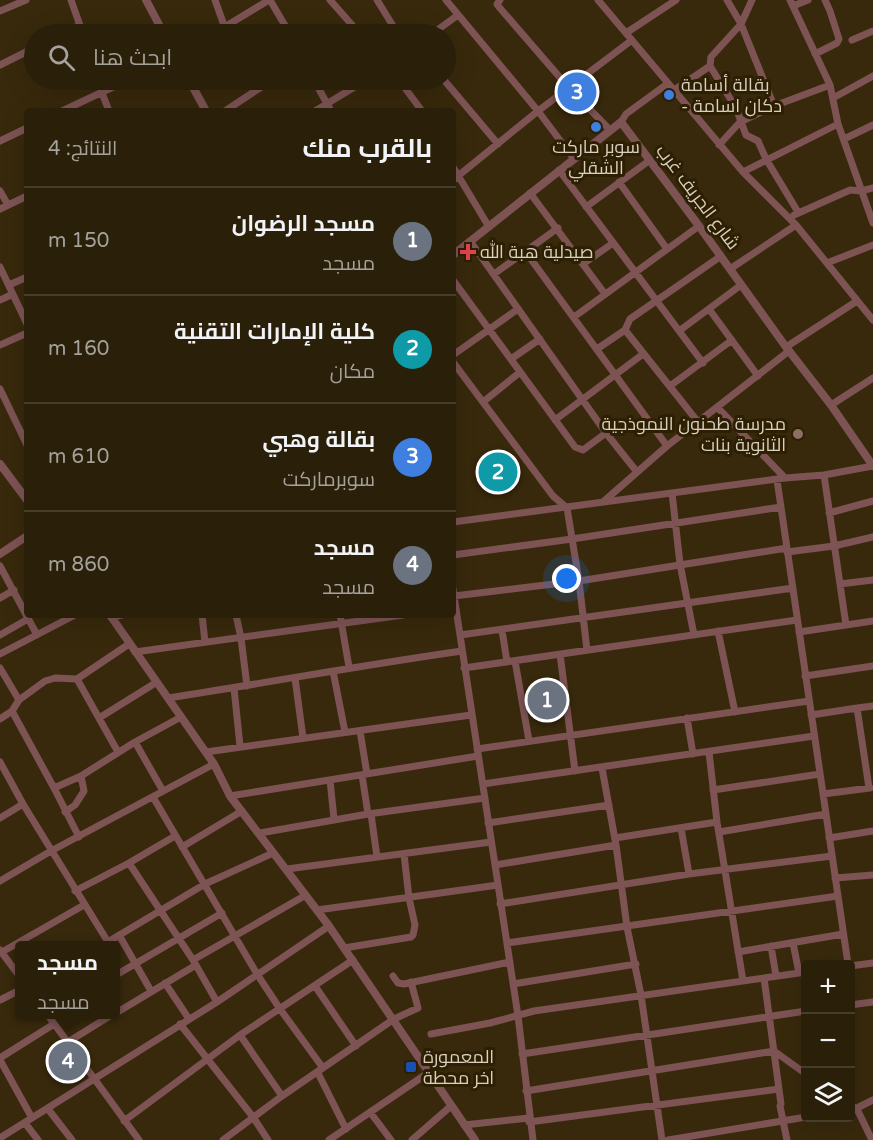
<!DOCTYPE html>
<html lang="ar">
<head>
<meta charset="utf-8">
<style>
  body { margin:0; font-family:"Varela Round",Cairo,sans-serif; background:#322712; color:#f1f3f6; direction:rtl }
  .controls { position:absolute; right:18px; bottom:18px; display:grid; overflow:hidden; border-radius:6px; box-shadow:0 6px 24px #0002 }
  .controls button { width:54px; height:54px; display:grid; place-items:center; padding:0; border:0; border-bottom:2px solid #463d2a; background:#2a1f09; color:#f1f3f6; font:30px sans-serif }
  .you { position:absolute; left:567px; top:579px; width:21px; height:21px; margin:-15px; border:4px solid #fff; border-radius:50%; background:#1a73e8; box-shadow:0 0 0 9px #1a73e833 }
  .badge { display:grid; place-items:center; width:39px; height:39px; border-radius:50%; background:#dd99f3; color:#fff; font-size:20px; font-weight:700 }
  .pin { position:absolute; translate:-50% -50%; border:3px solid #fff; box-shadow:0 2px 6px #0006 }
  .popup { position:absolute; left:15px; top:941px; width:105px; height:78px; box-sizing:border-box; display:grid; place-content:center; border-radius:6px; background:#2a1f09; filter:drop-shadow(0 2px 4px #0005); font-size:20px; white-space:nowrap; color:#a5a29c }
  .popup b { font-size:22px; color:#f1f3f6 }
  .popup::after { content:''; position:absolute; left:50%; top:100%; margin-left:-12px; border:12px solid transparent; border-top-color:#2a1f09 }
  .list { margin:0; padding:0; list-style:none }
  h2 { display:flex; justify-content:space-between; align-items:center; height:78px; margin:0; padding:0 24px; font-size:26px }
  h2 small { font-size:20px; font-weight:400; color:#a5a29c }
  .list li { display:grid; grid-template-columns:39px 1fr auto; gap:18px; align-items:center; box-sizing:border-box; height:108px; padding:0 24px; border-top:2px solid #463d2a }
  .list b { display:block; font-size:22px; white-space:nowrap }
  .list p { margin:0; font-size:20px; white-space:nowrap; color:#a5a29c }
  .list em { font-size:20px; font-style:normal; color:#a5a29c }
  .icon { flex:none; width:33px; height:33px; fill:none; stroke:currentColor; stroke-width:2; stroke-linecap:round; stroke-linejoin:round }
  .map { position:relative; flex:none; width:873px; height:1140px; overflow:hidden; direction:ltr }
  .search { position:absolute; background:#2a1f09; box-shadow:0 6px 24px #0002; left:24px; top:24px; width:432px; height:66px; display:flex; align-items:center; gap:15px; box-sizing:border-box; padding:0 21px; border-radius:33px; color:#a5a29c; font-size:22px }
  .panel { position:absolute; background:#2a1f09; box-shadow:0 6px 24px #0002; left:24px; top:108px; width:432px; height:510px; border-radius:6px; direction:rtl }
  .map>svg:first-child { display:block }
</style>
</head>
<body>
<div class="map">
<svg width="873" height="1140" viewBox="0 0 873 1140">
  <rect width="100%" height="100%" fill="#38290c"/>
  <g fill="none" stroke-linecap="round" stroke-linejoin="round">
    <!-- minor -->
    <path stroke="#7d5354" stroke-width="7" d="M71,0L83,34
      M215,0L225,28
      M270,0L290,34
      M330,0L360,34
      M377,0L398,34
      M446,0L538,111L574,159
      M500,0L497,4L499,7L569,88L610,130
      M598,0L743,172L796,225L873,320
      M727,0L741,24L774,106
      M752,0L741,24L711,57L710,66L736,108L746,135L758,141L766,159L798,212
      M790,0L830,85L838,124L873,223
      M793,6L808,0
      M0,11L26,0
      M626,33L676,0
      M61,34L80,25
      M213,34L269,0
      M432,34L458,15
      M852,40L873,31
      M815,54L837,43L839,39L830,11L825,0
      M0,65L34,48
      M97,80L109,111
      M314,80L331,111
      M399,80L422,111
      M444,80L498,144
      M673,91L710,66
      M833,98L873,76
      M62,111L128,80
      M225,111L272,80
      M315,111L366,80
      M621,122L626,114L667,84
      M844,139L873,125
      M0,141L27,128
      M719,145L740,122L774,106L830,85
      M453,167L489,227
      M559,170L703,363
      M743,172L838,124
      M453,180L538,111L632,40
      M619,182L667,249
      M0,191L8,205
      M530,193L605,294
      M586,207L650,160
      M0,209L27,196
      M794,215L850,190L861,191L873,188
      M470,241L606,433L637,472
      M525,251L667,446
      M827,263L873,245
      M583,264L613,243
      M0,267L27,324
      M730,269L796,225
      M494,274L558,228
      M453,280L575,447L583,450L606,433
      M9,285L27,277
      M0,300L13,294
      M709,309L758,376
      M574,317L699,226
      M625,330L698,422
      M679,331L741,285
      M0,345L27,333
      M786,347L857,301
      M597,349L625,330L630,319L721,256
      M453,355L518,309
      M511,359L540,339
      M453,362L553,496L567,508L579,581L587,650
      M670,386L732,340
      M0,389L27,445
      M483,402L519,373
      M831,405L873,378
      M717,407L785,478
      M555,420L643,354
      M824,475L846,625
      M777,480L848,964
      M672,493L680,564L694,635
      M603,502L667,446L789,351
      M829,513L873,501
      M453,522L785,478L824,475L873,466
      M787,552L834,546L873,537
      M453,555L572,539L781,507
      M0,566L37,635
      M840,584L873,580
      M453,589L518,1016L533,1140
      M454,596L579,581L787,548
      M0,598L14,590
      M202,615L205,642
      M236,615L241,638L247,686
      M340,615L349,667
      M111,617L122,615
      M502,630L507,662
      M718,631L735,712
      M799,632L873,621
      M0,635L28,619
      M460,635L793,588
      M135,652L403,615
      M0,654L75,615
      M560,654L575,771
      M515,661L529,741
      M0,668L19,700
      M464,668L797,620
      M333,671L345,732
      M805,676L873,666
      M295,678L303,738
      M77,679L118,752
      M234,688L240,746
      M168,698C266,683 363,665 462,651
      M12,711L54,788L81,776L135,742L181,717
      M811,715L857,708
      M99,718L157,682
      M687,718L693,754
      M0,719L12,711L19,700L45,681L55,678L77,679L129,644
      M360,731L367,774
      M135,742L163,791
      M477,749L809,701
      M206,752L471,715
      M709,752L717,822L743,981
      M0,762L23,804L108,942
      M602,768L616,845L627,927L641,995L662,1140
      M362,775L368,814
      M330,780L334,819
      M52,784L79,837
      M483,784L814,736
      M869,788L857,708L873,706
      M713,790L820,774
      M823,794L870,788
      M230,796L478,756
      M153,797L257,974L280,1009L323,1068
      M65,812L75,805L84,791L81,776
      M371,814L377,857
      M0,818L23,804
      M488,823L609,805
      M681,828L689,874
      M719,832L826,814
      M260,833L368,814L485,798
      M615,838L717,822
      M829,838L873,831
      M182,847L242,811
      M129,863L193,960
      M495,865L616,845
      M287,869L491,842
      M835,878L873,875
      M0,881L51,851L214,764
      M75,891L129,863L175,836
      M500,904L689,874L832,856
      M317,910L498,885
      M119,935L151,991
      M507,943L838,896
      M793,943L799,973
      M101,946L205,884L273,853
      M771,946L776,976
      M344,948L411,937L413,935L415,925L409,898L404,854
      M0,950L20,977
      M2,952L84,905
      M738,952L843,934
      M850,966L873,963
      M116,975L222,913
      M393,976L398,983L404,984L510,962
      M764,978L781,1104L780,1106L787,1140
      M165,983L189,1019
      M513,984L636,964
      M315,986L356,1046
      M0,1000L20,990
      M217,1002L193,960L306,895
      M850,1005L873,1002
      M116,1013L196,965
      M47,1014L139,1140
      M180,1024L253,1117L268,1140
      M431,1034L490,1023L534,1011L806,972
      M240,1035L282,1096
      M68,1042L113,1014
      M522,1054L806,1011
      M0,1058L54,1024
      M0,1060L32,1118
      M318,1073L346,1129
      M526,1091L774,1051L806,1074
      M850,1105L857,1109L872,1140
      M48,1109L72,1140
      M853,1110L873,1100
      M370,1112L391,1140
      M124,1121L240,1035L353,960
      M529,1122L779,1089
      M25,1123L38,1140
      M464,1125L529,1118
      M0,1138L217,1002L329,926
      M223,1140L282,1096L394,1019L418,1008L411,982
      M329,1140L428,1073
      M412,1140L451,1106
      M668,1140L806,1117"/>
    <!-- tertiary -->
    <path stroke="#7d5354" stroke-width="8" d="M146,0L164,34
      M189,80L206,111
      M453,255L621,122L699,226L786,347L831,405L873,466
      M0,464L27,500
      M0,554L27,536
      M110,615L214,764L230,796L329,926L475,1140"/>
  </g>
  <!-- markers -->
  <g fill="#3f7fe0" stroke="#2d1f02" stroke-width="2">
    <circle cx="669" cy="95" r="6"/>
    <circle cx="596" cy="127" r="6"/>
  </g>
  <path fill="#e0444e" stroke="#2d1f02" stroke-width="2" d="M465 243h6v6h6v6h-6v6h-6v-6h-6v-6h6z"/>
  <circle fill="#8d6e63" stroke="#2d1f02" stroke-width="2" cx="798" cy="434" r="6"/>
  <rect fill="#1a4fb4" stroke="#2d1f02" stroke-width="2" x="405" y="1061" width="12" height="12" rx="3"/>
  <g text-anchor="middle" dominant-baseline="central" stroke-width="6" stroke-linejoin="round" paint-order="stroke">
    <!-- poi labels -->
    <g font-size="18" fill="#d9d0c0" stroke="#2d1f02" text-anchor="start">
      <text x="681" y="85">بقالة أسامة<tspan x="681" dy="21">- دكان اسامة</tspan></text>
      <text x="596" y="147" text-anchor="middle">سوبر ماركت<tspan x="596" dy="21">الشقلي</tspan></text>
      <text x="480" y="252">صيدلية هبة الله</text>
      <text x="786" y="424" text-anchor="end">مدرسة طحنون النموذجية<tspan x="786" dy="21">الثانوية بنات</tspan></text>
      <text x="423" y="1057">المعمورة<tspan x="423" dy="21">اخر محطة</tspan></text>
    </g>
    <!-- street labels -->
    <g font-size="18" fill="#d9d0c0" stroke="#2d1f02">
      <text transform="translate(698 197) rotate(53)">شارع الجريف غرب</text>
    </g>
  </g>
</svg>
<div class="controls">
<button>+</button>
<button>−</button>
<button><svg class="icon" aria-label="layers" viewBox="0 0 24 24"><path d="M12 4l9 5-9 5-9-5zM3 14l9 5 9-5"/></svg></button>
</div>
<div class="you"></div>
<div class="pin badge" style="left:547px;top:700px;background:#6b7280">1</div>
<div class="pin badge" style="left:498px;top:472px;background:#0f9aa8">2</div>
<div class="pin badge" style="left:577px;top:92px;background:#3f7fe0">3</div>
<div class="pin badge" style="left:68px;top:1061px;background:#6b7280">4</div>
<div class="popup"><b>مسجد</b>مسجد</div>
<div class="search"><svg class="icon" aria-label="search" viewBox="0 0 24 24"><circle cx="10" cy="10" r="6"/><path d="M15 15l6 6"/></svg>ابحث هنا</div>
<section class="panel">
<h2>بالقرب منك<small>النتائج: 4</small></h2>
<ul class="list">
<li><span class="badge" style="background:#6b7280">1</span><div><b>مسجد الرضوان</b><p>مسجد</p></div><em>150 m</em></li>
<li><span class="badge" style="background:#0f9aa8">2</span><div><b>كلية الإمارات التقنية</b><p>مكان</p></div><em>160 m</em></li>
<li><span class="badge" style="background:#3f7fe0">3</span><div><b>بقالة وهبي</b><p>سوبرماركت</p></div><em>610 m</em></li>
<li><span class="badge" style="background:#6b7280">4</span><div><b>مسجد</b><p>مسجد</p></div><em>860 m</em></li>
</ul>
</section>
</div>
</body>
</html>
